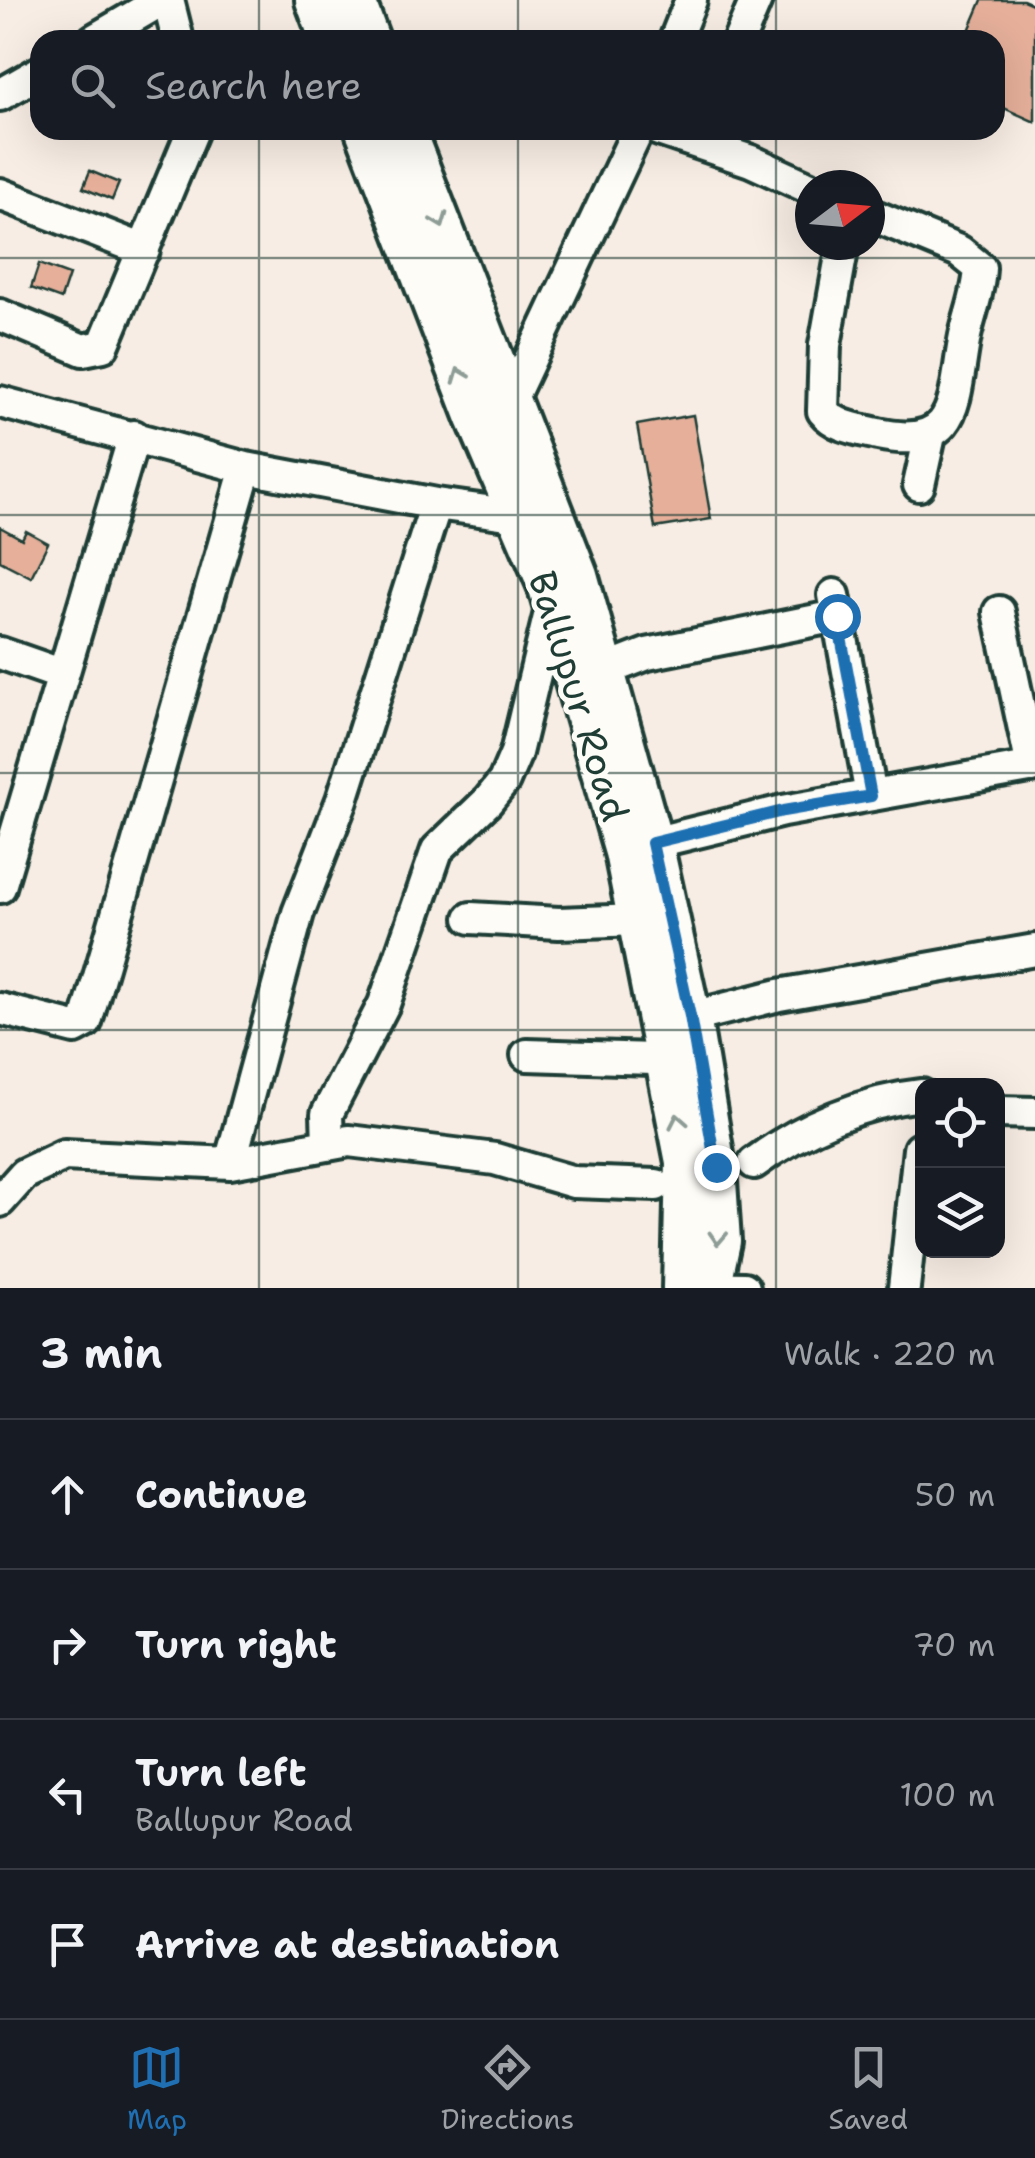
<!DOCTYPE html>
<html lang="en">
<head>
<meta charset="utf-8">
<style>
  body { margin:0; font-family:"Shantell Sans",sans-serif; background:#242831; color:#f1f3f6 }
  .controls { position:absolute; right:30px; bottom:30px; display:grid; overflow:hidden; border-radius:20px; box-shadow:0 10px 40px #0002 }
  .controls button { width:90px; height:90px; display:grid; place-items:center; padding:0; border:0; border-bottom:2px solid #363941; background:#171b24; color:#f1f3f6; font:50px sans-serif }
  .compass { position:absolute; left:795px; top:170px; width:90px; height:90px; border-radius:50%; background:#171b24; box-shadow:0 10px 40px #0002; rotate:74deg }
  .stop { position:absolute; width:30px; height:30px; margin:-22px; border:8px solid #1f6fb2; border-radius:50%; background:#fff }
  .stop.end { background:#1f6fb2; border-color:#fff; box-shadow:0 2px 10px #0008 }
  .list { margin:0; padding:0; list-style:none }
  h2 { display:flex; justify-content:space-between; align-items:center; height:130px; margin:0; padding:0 40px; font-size:42px }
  h2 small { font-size:32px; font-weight:400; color:#9ea1a6 }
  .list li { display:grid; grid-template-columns:65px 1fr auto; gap:30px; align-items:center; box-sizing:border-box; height:150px; padding:0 40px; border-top:2px solid #363941 }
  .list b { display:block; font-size:38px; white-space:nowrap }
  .list p { margin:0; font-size:32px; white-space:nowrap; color:#9ea1a6 }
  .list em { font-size:32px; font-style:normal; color:#9ea1a6 }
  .icon { flex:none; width:55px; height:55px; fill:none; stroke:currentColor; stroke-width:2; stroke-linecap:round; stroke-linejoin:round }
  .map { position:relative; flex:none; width:1035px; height:1288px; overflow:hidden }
  .search { position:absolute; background:#171b24; box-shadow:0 10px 40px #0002; left:30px; right:30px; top:30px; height:110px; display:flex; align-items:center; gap:25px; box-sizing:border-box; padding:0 35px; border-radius:30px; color:#9ea1a6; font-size:38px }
  .sheet { height:730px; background:#171b24 }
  nav { display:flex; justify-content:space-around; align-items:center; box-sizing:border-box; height:140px; border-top:2px solid #363941; background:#171b24; font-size:28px; color:#9ea1a6 }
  nav a { display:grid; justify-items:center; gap:5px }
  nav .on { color:#1f6fb2 }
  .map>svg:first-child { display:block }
</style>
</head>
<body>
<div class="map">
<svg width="1035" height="1288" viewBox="0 0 1035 1288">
  <rect width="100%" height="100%" fill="#f8ede4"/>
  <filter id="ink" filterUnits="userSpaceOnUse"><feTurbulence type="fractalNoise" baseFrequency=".01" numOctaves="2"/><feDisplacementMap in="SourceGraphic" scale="20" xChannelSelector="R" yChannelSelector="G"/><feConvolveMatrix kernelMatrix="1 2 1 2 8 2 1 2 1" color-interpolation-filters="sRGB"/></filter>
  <g filter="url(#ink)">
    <!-- building -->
    <path fill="#e5af9a" stroke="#1f3d34" stroke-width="2.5" d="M982,0H1023L1035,5V122L995,104V40H965Z
      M90,171L119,183L112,200L83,188Z
      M39,264L69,275L61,299L31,288Z
      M693,415L711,519L655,528L637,425Z
      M0,527L22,539L26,531L48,543L31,577L0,561Z"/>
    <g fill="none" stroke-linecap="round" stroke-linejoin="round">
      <!-- minor casing -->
      <g stroke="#1f3d34" stroke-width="38">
        <path id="minor" d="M168,0L178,40
          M94,40L162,0
          M675,40L691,0
          M739,40L756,0
          M0,95L40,72
          M659,130L751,161L810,188
          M0,194L144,250
          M843,245L825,345L823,411C836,427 858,429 878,434C961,452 953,397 965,336C970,313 979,292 980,268L959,251L870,214
          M0,315L83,350L103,346L193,130
          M0,402L246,468L436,504L537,518
          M500,407L510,402L638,130
          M919,485L930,435
          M834,595L871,795
          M999,612L1032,767
          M0,653L63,675
          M606,670L647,654L837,616
          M652,843L783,811L1035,766
          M0,887L134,436
          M471,918L559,923L638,920
          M0,1009L75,1028L86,1022L246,468
          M672,1022L779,995L1035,950
          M527,1055L684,1060
          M998,1112L1035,1113
          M328,1144L327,1114L384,1004L437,850L488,801L504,781L516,753L553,600
          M230,1163L298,913L342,800L436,504
          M754,1163C802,1127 864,1101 922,1095
          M0,1201L24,1174L64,1155L230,1163L349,1141L495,1159L574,1182L656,1185
          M692,1287L744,1288
          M904,1288L919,1149"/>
      </g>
      <!-- major casing -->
      <g stroke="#1f3d34" stroke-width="48">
        <path id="major" d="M316,0L331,40
          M354,0L369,40
          M366,130L477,418L548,584L625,852L686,1162L683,1288
          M404,130L577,575L652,843L690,1017L715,1167L720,1241L710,1288"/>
      </g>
      <!-- minor -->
      <use href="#minor" stroke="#fdfcf7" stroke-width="30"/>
      <!-- major -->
      <use href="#major" stroke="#fdfcf7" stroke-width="40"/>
    </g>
    <!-- one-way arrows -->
    <defs><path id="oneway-chevron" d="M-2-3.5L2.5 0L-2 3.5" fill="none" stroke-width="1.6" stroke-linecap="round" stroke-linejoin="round" transform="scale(2.5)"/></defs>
    <g stroke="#8e9c96">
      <use href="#oneway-chevron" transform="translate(440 221) rotate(69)"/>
      <use href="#oneway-chevron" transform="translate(460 375) rotate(-111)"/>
      <use href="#oneway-chevron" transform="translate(678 1121) rotate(-101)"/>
      <use href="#oneway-chevron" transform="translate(718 1238) rotate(93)"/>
    </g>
  </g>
  <g fill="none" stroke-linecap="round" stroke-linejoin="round" filter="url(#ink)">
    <!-- route -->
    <path stroke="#1f6fb2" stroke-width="12" d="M716,1167L690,1016L652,843L783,811L871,796L837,616"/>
  </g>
  <!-- grid -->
  <path fill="none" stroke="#1f3d34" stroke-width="2.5" stroke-opacity="0.55" d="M259,0V40M518,0V40M776,0V40M259,130V1288M518,130V1288M776,130V1288M0,258H1035M0,515H1035M0,773H1035M0,1030H1035"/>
  <g text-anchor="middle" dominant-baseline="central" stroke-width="10" stroke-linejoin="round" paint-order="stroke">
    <!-- street labels -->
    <g font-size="38" fill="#1f3d34" stroke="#fdfcf7">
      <text transform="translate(579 696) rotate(73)">Ballupur Road</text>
    </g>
  </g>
</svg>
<div class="controls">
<button><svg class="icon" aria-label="locate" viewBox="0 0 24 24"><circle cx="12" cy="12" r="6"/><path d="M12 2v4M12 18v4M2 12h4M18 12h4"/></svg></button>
<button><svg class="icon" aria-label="layers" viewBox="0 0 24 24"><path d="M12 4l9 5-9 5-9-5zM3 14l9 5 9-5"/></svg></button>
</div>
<svg class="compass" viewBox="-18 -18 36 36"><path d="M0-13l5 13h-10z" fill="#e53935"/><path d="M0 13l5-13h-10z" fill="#9ea1a6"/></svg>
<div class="stop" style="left:837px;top:616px"></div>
<div class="stop end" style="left:716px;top:1167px"></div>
<div class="search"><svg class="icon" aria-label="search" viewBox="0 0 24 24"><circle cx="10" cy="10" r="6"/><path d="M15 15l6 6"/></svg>Search here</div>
</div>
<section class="sheet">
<h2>3 min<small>Walk · 220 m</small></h2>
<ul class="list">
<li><svg class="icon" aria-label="ahead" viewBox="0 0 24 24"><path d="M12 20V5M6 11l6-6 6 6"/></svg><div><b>Continue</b></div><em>50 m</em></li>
<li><svg class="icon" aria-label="right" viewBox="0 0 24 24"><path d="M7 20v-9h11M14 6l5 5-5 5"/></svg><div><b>Turn right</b></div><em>70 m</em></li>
<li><svg class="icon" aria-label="left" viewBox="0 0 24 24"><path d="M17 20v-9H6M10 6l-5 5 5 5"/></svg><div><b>Turn left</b><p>Ballupur Road</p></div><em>100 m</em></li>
<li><svg class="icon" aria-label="arrive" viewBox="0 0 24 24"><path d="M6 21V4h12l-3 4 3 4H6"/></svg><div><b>Arrive at destination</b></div></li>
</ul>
</section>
<nav>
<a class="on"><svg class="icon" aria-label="map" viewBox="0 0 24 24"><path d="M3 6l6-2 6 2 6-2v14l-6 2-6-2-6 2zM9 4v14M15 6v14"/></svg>Map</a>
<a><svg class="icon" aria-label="directions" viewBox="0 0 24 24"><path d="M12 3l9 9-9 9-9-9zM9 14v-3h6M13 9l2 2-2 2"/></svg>Directions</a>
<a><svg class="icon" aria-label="saved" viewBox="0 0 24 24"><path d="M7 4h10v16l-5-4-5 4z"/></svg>Saved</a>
</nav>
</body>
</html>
